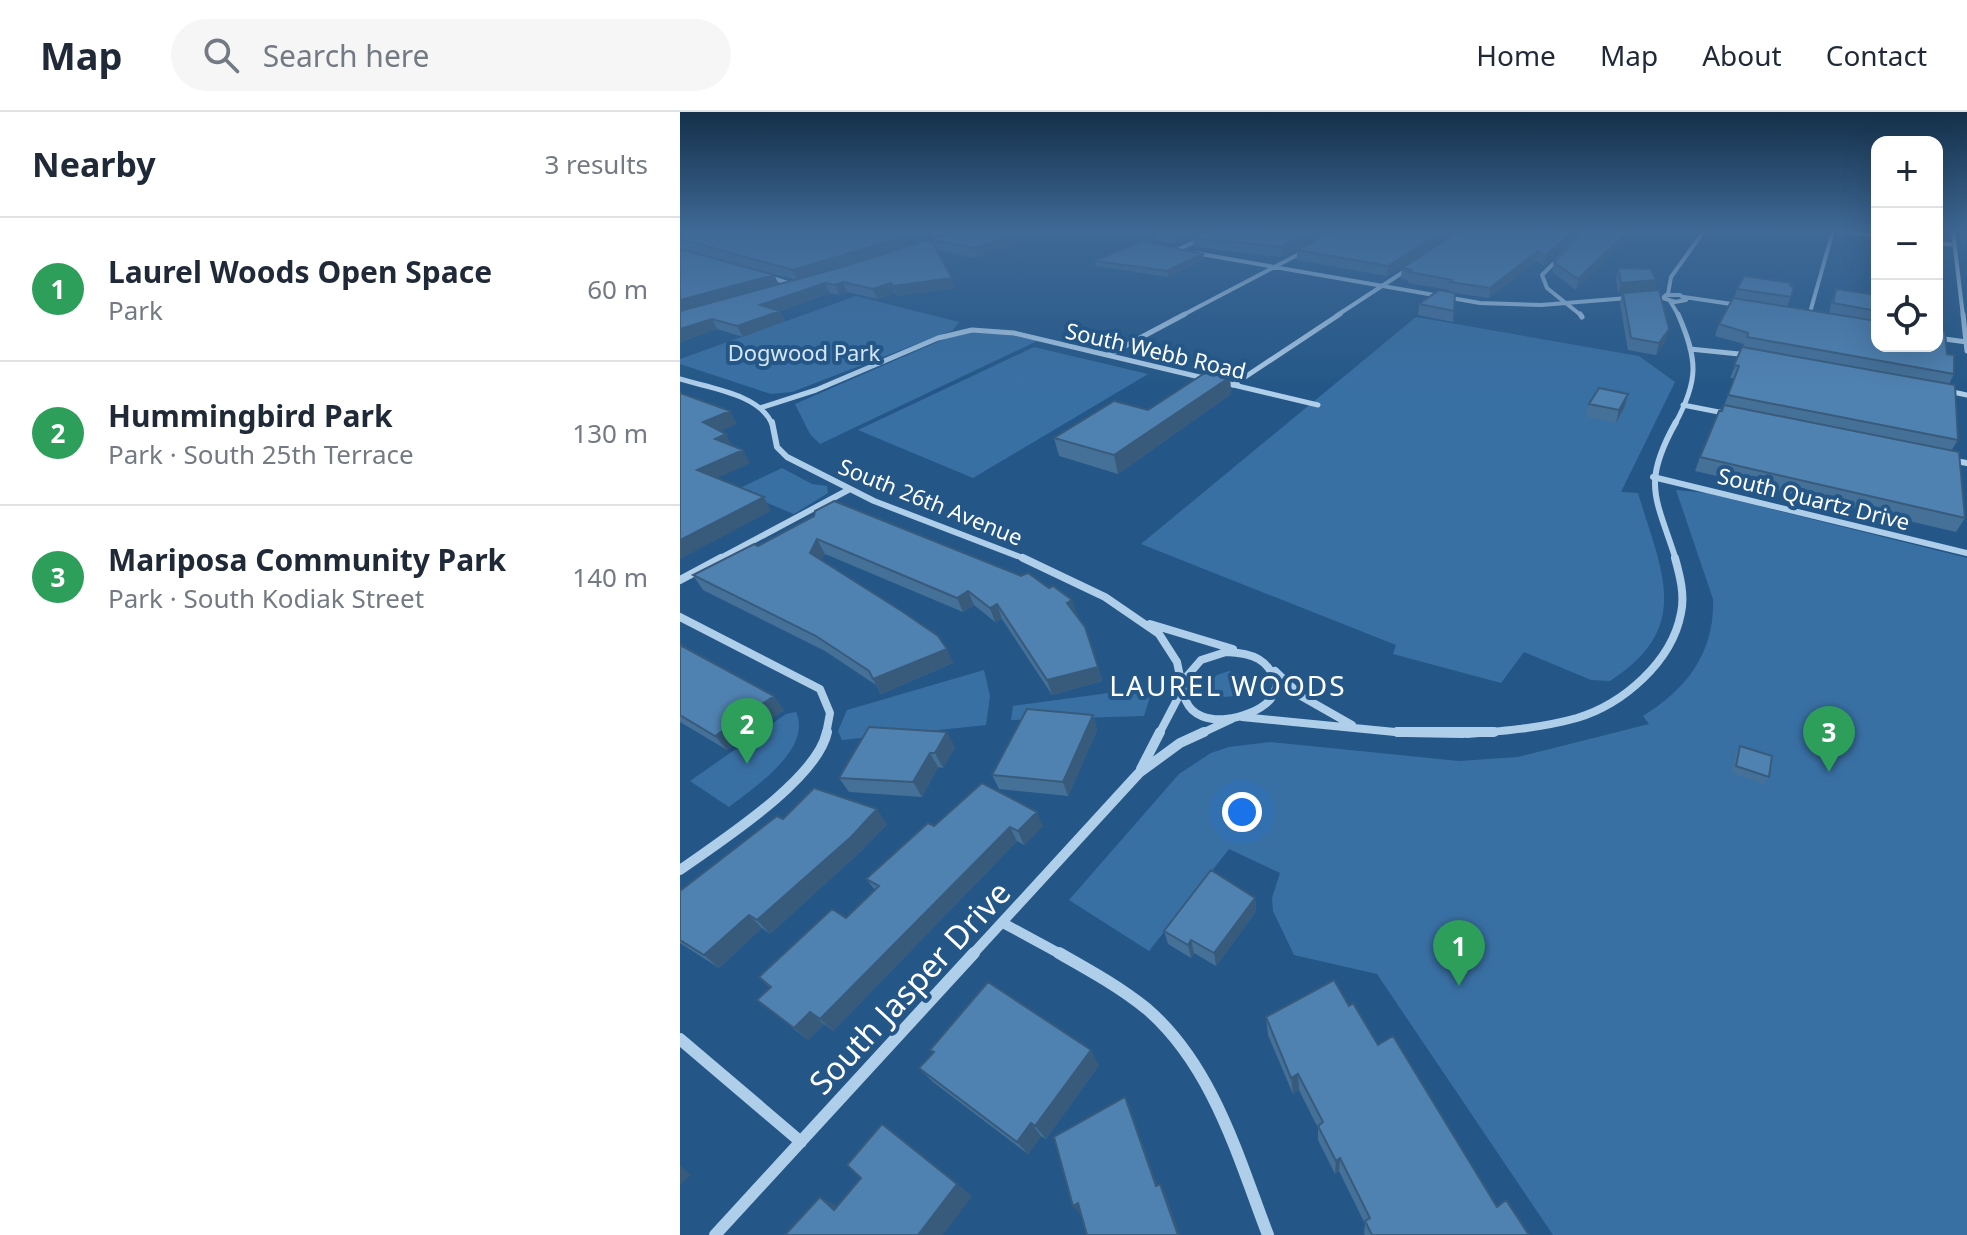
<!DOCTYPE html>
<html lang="en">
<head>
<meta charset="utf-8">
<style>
  body { margin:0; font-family:"Noto Sans",sans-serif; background:#f6f6f7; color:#1f2937 }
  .controls { position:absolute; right:24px; top:24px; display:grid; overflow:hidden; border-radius:16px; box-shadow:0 8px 32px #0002 }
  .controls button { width:72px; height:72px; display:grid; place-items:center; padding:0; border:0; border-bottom:2px solid #e0e1e3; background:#fff; color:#1f2937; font:40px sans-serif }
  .you { position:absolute; left:562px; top:700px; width:28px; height:28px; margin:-20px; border:6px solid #fff; border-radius:50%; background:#1a73e8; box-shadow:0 0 0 12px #1a73e833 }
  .badge { display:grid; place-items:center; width:52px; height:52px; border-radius:50%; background:#0f766e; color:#fff; font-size:26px; font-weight:700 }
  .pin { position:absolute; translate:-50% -66px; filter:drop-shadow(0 2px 4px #0008) }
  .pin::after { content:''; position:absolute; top:42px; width:28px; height:24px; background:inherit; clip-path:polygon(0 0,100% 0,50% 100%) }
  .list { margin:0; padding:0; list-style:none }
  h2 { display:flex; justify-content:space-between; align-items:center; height:104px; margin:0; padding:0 32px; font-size:34px }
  h2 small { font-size:26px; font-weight:400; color:#747a83 }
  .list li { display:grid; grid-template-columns:52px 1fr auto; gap:24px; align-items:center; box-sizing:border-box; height:144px; padding:0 32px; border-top:2px solid #e0e1e3 }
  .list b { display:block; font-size:30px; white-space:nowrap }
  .list p { margin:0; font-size:26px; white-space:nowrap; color:#747a83 }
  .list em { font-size:26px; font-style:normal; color:#747a83 }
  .icon { flex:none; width:44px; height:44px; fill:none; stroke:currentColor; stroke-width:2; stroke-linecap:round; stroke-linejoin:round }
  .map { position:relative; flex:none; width:1287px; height:1123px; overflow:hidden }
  header { display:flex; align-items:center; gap:48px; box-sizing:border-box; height:112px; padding:0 40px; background:#fff; border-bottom:2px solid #e0e1e3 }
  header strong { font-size:38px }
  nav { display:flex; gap:44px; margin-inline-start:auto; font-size:28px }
  .search { width:560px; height:72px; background:#f6f6f7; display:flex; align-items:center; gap:20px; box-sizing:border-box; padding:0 28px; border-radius:44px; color:#747a83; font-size:30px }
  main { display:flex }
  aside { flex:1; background:#fff }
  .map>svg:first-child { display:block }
</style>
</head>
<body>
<header>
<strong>Map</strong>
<div class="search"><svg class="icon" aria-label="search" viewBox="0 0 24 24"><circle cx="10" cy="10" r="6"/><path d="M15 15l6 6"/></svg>Search here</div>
<nav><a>Home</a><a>Map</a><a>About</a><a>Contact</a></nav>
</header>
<main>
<aside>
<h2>Nearby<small>3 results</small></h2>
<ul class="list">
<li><span class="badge" style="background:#2e9e5b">1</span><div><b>Laurel Woods Open Space</b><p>Park</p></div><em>60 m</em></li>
<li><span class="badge" style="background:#2e9e5b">2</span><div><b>Hummingbird Park</b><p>Park · South 25th Terrace</p></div><em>130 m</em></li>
<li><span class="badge" style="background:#2e9e5b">3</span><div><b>Mariposa Community Park</b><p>Park · South Kodiak Street</p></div><em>140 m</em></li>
</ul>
</aside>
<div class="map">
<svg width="1287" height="1123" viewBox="0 0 1287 1123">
  <rect width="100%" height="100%" fill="#245787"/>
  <!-- green -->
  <path fill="#3970a4" d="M176,184L279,210L273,218L112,280L91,282L0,252V247Z
    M736,205L959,244L995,270L941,380L958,381C981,459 1014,515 930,569L911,568L844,540L821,571L713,542L716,533L461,432Z
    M290,221L326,222L357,229L140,332L130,322L115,292L269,225Z
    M354,235L468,262L293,366L178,318Z
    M102,356L132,372L147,374L148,381L114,402L56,378Z
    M996,378L1027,381L1287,446V1123H873L697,862L614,843L593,799L592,786L600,761L549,737L469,839L389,788L499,662L531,641L549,635L590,630L779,649L838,645L969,612L963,604C1007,577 1035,540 1033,487Z
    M304,558L310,584L306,613L162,628L158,619L167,598Z
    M549,559L564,565L566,574L555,584L543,585L531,578L530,570L537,563Z
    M473,575L464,604L331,608L333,594Z
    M116,600C133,636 74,676 49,695L10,669L106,602Z"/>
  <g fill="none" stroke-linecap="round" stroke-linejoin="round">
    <!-- street-far5 -->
    <path stroke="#afcee9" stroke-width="4" d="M245,119L273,124
      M1160,119L1197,124
      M1273,119L1283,204
      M1257,131L1275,133
      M497,138L538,119
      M515,141L800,191L861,193L948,186
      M89,165L114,173
      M988,182L991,165L1024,119
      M986,183H1000L1006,188L995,190L983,186Z
      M1004,185L1058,193
      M990,189L999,204
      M501,204L625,139
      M656,204L731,155
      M902,204L867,176L862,163L906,119
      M1129,204L1153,119"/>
    <!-- street-far4 -->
    <path stroke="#afcee9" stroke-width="5" d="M900,202L902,205
      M1283,202L1287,239
      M1257,226L1287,230
      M1010,237L1069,243
      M428,243L505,202
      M0,267C28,276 80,282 92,312
      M541,270L638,293
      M553,273L660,202
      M1268,279L1287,283
      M1003,293L1049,302
      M80,296L136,278L258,226L292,218L334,221L528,267
      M995,312C1019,268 1018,248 998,202"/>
    <!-- street-far3 -->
    <path stroke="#afcee9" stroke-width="6" d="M92,310L97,335L107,345L194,389L348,448
      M1270,348L1287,351
      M973,365L1287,441
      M37,448L170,377
      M996,448C976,385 961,372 996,310"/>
    <!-- street-far2 -->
    <path stroke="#afcee9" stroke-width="8" d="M343,446L425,485L479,522L497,550L502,574
      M0,468L41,446
      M0,505L140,577L150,601L146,622
      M470,512L553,537
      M546,540C573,541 589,547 597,573C595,578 593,585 589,589C571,607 519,619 506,589C503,583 503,576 502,570L521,548Z
      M595,559L621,584L672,613
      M562,605L725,621L783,622
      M479,622L501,580
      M520,622L552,607
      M787,622C824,619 861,616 897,606C943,592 992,550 1001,501C1005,483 1000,464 995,446"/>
    <!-- street-far1 -->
    <path stroke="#afcee9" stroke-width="10" d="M717,620H814
      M461,657L480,620
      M0,758C39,730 137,668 147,620
      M323,811L382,843
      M292,843L459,661L500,631L524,620"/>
    <!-- street -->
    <path stroke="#afcee9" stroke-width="12" d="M379,841C409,858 440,875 467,897C533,954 558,1045 588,1123
      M0,927L121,1030
      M35,1123L294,841"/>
  </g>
  <!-- wall -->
  <path fill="#457098" d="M0,119L254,126L134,162L276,119L346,128L297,146L256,138L272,166L275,176L217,184L215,181L197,187L167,180L159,183L150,181L100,199L105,209L63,225L37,217L0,230V137L94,163L99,172L116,168L0,136Z
    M475,119H650L601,145L514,135L513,126L527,119L497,132L476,129Z
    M654,119H778L707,164L617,148V138Z
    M780,119H901L864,154L856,149L809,186L775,181L773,210L738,203L739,192L769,180V178L728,171V168L721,167L722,156Z
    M905,119H955L896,178L872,160L874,150Z
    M523,142L524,147L488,165L416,154L415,149Z
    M938,156L976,168L974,178L986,228L976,243L948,238L940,192L942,181L938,182L936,167Z
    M1114,175L1107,195L1149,202L1152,188L1156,177L1197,183V234L1257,192L1264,209L1260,217L1274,262L1269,272L1278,328L1271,339L1285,406L1276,420L1015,359L1020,345L1042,299L1055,266H1050L1064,232L1035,224L1039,212L1054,186L1057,177Z
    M550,265L551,282L438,362L379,344L374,326L468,298Z
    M948,282L945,294L936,311L906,305L909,292Z
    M134,404L397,502L418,555L422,569L372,583L322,507L315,510L294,493L283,500L145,442L141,449L273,551L201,582L196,573L145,539L23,478L13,463L78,434Z
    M0,533L104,598L47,638L0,610Z
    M413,603L417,618L388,684L319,677L312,663Z
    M189,615L275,635L263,656L258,655L242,685L169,680L159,666Z
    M1060,634L1089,665L1084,672L1052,661L1056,641Z
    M103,707L207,712L181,739L90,822L82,816L39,856L0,831V779Z
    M254,714H363L344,733L337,729L153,919L144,912L128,928L77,888L90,876L79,865L166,806L195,778L186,767Z
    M575,786L576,799L536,854L514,841L511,846L488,832L484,819Z
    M669,894L817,1095L849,1123H685L684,1121L685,1112L659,1059L655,1062L638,1028V1016L619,978L613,982L588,923L586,905Z
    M250,938L419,953L366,1027L361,1024L348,1042L253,970L239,956L253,941Z"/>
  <!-- shaded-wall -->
  <path fill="#385b7c" d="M243,119H251L254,126L117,168L113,158Z
    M344,119L346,128L297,146L295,136Z
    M504,119H528L497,132L495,123Z
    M632,119H650L601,145V135Z
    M764,119H778L707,164L708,154Z
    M893,119H901L864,154L865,144Z
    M948,119H955L896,178L898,167Z
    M858,139L856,149L809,186L810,176Z
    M523,142L524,147L488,165L487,159Z
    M94,163L99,173L0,200V188Z
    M272,166L275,176L217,184L213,174Z
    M976,168L973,179L938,182L941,171Z
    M163,170L167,180L159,183L155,173Z
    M145,171L150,181L85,204L80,193Z
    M211,171L215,181L197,187L193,177Z
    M100,199L105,209L63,225L57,214Z
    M32,207L37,217L0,230V217Z
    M989,217L986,228L976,243L979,231Z
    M550,265L551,282L438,362L434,343Z
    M948,282L945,294L936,311L939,298Z
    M50,299L57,312L31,323L23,310Z
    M46,322L53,335L35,327Z
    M63,338L70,351L25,372L17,358Z
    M84,385L91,399L0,447V428Z
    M137,427L145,442L138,456L130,441Z
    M288,479L294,493L283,500L277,486Z
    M392,488L397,502L391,505L387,491Z
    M317,492L322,507L315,510L310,496Z
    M267,537L273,551L201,582L193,567Z
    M418,555L422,569L372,583L367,568Z
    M94,584L104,598L47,638L35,624Z
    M413,603L417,618L388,684L383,670Z
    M267,620L275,635L263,656L255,641Z
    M250,641L258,655L242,685L233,670Z
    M197,697L207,712L181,739L90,822L77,808Z
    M357,700L363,714L344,733L338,719Z
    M330,715L337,729L153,919L140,907Z
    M575,786L576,799L536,854L534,841Z
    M69,803L82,816L39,856L24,843Z
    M511,828L514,841L511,846L508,833Z
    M130,900L144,912L128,928L114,916Z
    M411,938L419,953L366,1027L355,1014Z
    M618,962L619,978L613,982L611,966Z
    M445,985L450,996L481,1083L476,1074Z
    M351,1011L361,1024L348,1042L337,1030Z
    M660,1046L659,1059L655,1062L656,1049Z
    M0,1053L11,1063L0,1073Z
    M277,1072L292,1084L263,1123H238Z
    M480,1072L485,1081L500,1123H498Z
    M140,1085L162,1097L154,1098Z
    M398,1091L401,1103L393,1094Z"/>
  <!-- building -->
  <path fill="#5082b1" stroke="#385b7c" stroke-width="2" d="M0,119H243L113,158L0,127Z
    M276,119H343L295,136L251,128L272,166L213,174L211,171L193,177L163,170L155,173L145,171L80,193L100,199L57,214L32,207L0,217V199L162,155Z
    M475,119H504L495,123Z
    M528,119H632L601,135L513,126Z
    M654,119H764L708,154L617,138Z
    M780,119H893L865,144L858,139L810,176L770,170L772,168L729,160L732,158L722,156Z
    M905,119H948L898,167L874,150Z
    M462,129L523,142L487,159L415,149Z
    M0,137L94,163L0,188Z
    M938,156L971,157L976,168L941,171Z
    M1064,164L1111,171L1110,174L1114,175L1111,185L1057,177Z
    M1156,177L1197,183V199L1153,191Z
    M759,178L775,181L774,199L739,192Z
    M979,178L989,217L979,231L951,226L943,181Z
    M1053,186L1197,209V234H1257V192L1261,193L1264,209L1258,216L1265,220L1267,242L1274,243V262L1067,225L1068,221L1039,212Z
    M1062,235L1275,273L1278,328L1048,283L1059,254L1054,253Z
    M531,257L547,260L550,265L434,343L374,326L434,289L468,298Z
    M919,276L948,282L939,298L909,292Z
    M0,281L50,299L23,310L46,322L35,327L63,338L17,358L84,385L0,428Z
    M1044,293L1279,340L1285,406L1020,345L1039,299H1042Z
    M154,389L341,464L348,461L369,476L373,474L392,488L387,491L405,515L418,555L367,568L317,492L310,496L288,479L277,486L137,427L130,441L223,500L258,524L267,537L193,567L189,559L136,524L13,463L74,432L78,434L134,404L135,399Z
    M0,533L94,584L35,624L0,603Z
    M347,597L413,603L383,670L312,663Z
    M189,615L267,620L255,641H250L233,670L159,666Z
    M1060,634L1092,644L1089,665L1056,654Z
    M302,671L357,700L338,719L330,715L140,907L130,900L114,916L77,888L91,875L79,865L152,797L166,806L199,774L186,767L248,711L254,714Z
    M134,676L197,697L171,725L77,808L69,803L24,843L0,828V779L97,704L103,707Z
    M531,758L575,786L534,841L511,828L508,833L484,819Z
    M654,868L669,894L673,891L698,933L713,924L817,1095L826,1088L849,1123H692L685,1109L690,1106L660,1046L656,1049L638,1014L643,1010L618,962L611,966L586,905Z
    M308,870L411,938L355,1014L351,1011L337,1030L239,956L254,940L250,938Z
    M445,985L476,1074L480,1072L498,1123H407L398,1091L393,1094L374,1025Z
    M202,1012L277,1072L238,1123H105L140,1085L154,1098L181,1066L167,1053Z"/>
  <!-- sky -->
  <linearGradient id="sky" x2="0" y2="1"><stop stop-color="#14304a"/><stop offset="0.43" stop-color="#3f6996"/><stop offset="1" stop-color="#3f6996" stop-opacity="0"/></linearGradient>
  <rect width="1287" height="276" fill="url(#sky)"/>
  <g text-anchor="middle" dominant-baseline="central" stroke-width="8" stroke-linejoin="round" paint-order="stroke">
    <!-- far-street labels -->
    <g font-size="22" fill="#fff" stroke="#245787">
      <text transform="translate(476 238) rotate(13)">South Webb Road</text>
      <text transform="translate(1134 386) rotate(14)">South Quartz Drive</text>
      <text transform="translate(251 389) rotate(22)">South 26th Avenue</text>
    </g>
    <!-- far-park labels -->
    <g font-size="22" fill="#d3e6f7" stroke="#245787">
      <text x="124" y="240">Dogwood Park</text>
    </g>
    <!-- neighbourhood labels -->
    <g font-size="28" letter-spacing="2" fill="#fff" stroke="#245787">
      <text x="548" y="573">LAUREL WOODS</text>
    </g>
    <!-- near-street labels -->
    <g font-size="32" fill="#fff" stroke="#245787">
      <text transform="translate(229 875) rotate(-47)">South Jasper Drive</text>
    </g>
  </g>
</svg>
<div class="controls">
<button>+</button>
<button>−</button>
<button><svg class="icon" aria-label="locate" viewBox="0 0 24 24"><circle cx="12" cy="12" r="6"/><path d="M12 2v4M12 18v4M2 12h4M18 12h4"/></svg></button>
</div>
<div class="you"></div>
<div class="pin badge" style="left:779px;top:874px;background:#2e9e5b">1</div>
<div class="pin badge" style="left:67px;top:652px;background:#2e9e5b">2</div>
<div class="pin badge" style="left:1149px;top:660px;background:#2e9e5b">3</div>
</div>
</main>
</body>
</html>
